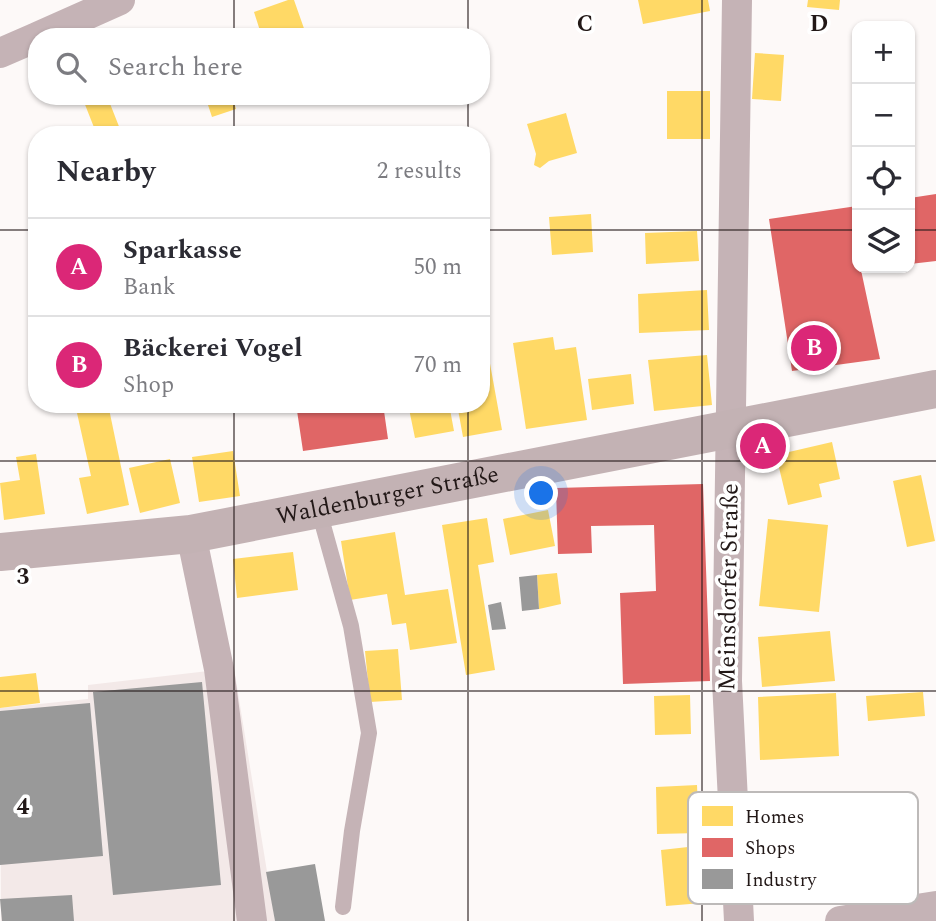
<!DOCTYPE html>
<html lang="en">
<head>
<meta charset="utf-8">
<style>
  body { margin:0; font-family:Spectral,serif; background:#f2f2f3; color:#2b2b33 }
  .controls { position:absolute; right:21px; top:21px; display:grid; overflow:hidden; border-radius:14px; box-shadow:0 2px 5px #0004 }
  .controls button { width:63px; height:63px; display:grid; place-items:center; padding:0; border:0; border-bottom:2px solid #e1e1e2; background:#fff; color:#2b2b33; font:35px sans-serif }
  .you { position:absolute; left:542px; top:494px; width:24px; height:24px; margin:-18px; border:5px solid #fff; border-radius:50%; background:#1a73e8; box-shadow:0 0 0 10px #1a73e833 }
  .badge { display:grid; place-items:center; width:46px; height:46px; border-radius:50%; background:#db2777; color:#fff; font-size:23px; font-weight:700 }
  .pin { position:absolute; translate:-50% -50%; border:4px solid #fff; box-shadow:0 2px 7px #0006 }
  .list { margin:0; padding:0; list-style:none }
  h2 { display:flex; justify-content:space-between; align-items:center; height:91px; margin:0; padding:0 28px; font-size:30px }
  h2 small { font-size:23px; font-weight:400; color:#7c7c81 }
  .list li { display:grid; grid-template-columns:46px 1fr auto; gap:21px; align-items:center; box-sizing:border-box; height:98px; padding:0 28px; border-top:2px solid #e1e1e2 }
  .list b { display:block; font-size:26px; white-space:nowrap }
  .list p { margin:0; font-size:23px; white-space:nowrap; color:#7c7c81 }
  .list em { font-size:23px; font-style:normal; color:#7c7c81 }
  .icon { flex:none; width:38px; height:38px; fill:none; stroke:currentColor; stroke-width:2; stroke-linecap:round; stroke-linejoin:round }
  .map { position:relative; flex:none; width:936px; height:921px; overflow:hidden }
  .search { position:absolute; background:#fff; box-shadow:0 2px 5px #0004; left:28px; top:28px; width:462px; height:77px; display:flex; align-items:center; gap:18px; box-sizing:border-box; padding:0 24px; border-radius:28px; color:#7c7c81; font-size:26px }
  .panel { position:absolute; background:#fff; box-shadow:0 2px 5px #0004; left:28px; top:126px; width:462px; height:287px; border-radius:28px }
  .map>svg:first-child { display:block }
</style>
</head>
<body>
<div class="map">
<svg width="936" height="921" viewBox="0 0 936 921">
  <rect width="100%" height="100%" fill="#fdf9f8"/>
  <!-- built -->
  <path fill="#f3e9e8" d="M234,668L275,921H1L0,708L88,699V685Z"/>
  <!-- homes -->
  <path fill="#ffd966" d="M288,0H294L307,37H262L254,12Z
    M638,0H708L710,11L643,24Z
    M808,0H840L839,10L807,7Z
    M755,53L784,55L781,101L752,99Z
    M667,91H710V139H667Z
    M107,96L120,129L97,135L82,97Z
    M205,96H232L236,109L212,117Z
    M566,113L577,153L549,161L540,168L534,165L536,154L527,124Z
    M591,214L593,252L552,255L549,217Z
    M697,231L699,261L646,264L645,233Z
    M707,290L709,330L639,333L638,294Z
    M553,337L555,350L576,347L587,420L526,429L513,343Z
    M707,355L712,405L654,411L648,360Z
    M489,358L502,430L463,437L457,404H481V359Z
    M631,374L634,404L592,410L588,379Z
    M84,404H108L129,505L87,514L79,478L91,476L77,413L85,411Z
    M408,404H449L454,431L415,438Z
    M832,442L840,479L819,484L822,497L788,505L776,455Z
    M233,451L240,496L199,502L192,457Z
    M36,454L45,514L4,520L0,483L20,480L16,457Z
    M170,459L180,503L140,513L129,468Z
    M921,475L935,541L907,547L893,481Z
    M548,510L555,546L510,555L503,519Z
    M487,518L494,562L478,565L495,670L466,675L442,525Z
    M768,519L828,525L819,612L759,606Z
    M395,532L405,595L448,589L457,643L410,650L406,623L392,625L387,594L350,600L341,541Z
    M293,552L298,590L237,598L233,559Z
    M557,573L561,604L539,609L537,575Z
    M830,631L835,681L762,687L758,637Z
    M398,649L402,700L370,702L365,651Z
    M36,673L40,703L0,708V677Z
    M923,692L925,716L868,721L866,696Z
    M836,693L839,756L760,760L758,697Z
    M690,695L691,734L655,735L654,696Z
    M697,785L699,833L657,834L656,787Z
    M697,846L702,903L666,906L661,850Z"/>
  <!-- shops -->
  <path fill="#e06666" d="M936,194V261L910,264V198Z
    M857,206V268H870L861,270L880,359L792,371L769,219Z
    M296,404H383L388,439L303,451Z
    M703,484L710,681L623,684L620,593L656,591L654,525L591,526L592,553L558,554L556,488Z"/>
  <!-- industry -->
  <path fill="#999" d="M537,575L539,609L522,611L519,577Z
    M501,602L506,629L492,630L488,605Z
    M202,682L221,885L113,895L93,692Z
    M90,703L103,856L0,865V711Z
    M315,864L325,921H275L266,872Z
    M72,895L74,921H2L0,899Z"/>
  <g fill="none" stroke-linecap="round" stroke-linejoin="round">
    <!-- service -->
    <path stroke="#c5b3b6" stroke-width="16" d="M319,511L351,626L369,733L352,831L343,907"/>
    <!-- minor -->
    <path stroke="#c5b3b6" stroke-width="30" d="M737,0L727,681L739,921
      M37,37L120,0
      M0,53L37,37
      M191,534L219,669L252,921
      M840,921L936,906"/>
    <!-- secondary -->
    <path stroke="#c3b2b4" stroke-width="38" id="s1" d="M0,552L191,534L936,389"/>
  </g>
  <!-- grid -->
  <path fill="none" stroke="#221817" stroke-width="2" stroke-opacity="0.55" d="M234,0V37M468,0V37M702,0V921M234,96V135M468,96V135M0,230H37M481,230H857M910,230H936M234,404V921M468,404V921M0,461H936M0,691H936"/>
  <g text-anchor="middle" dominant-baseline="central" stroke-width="7" stroke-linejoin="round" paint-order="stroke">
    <!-- street labels -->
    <g font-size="24" fill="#221817" stroke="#fff">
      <text stroke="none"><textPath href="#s1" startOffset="392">Waldenburger Straße</textPath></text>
      <text transform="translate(729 587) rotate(-89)">Meinsdorfer Straße</text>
    </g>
  </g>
  <!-- legend -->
  <rect x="688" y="792" width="230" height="112" rx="10" fill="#fff" stroke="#bdbab9" stroke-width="2"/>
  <rect x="702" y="806" width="31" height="20" fill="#ffd966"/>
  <rect x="702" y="838" width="31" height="19" fill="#e06666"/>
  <rect x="702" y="869" width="31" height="20" fill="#999"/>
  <g font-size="19" fill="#221817">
    <text x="745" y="823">Homes</text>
    <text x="745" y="854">Shops</text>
    <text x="745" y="886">Industry</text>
  </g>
  <g font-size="23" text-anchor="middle" font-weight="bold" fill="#221817" stroke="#fff" stroke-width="7" stroke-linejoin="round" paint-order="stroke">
    <text x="585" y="31">C</text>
    <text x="819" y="31">D</text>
    <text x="23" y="584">3</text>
    <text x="23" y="814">4</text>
  </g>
</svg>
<div class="controls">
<button>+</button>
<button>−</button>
<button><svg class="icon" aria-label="locate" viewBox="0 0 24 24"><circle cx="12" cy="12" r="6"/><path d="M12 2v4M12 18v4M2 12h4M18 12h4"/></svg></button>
<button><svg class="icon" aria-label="layers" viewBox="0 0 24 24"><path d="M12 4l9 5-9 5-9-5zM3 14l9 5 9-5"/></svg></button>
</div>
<div class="you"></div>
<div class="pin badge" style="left:763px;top:446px">A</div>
<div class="pin badge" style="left:814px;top:348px">B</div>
<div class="search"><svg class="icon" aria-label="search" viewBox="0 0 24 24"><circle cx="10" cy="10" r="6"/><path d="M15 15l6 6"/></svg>Search here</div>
<section class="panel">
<h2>Nearby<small>2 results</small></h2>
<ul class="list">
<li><span class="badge">A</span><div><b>Sparkasse</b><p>Bank</p></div><em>50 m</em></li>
<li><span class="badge">B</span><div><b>Bäckerei Vogel</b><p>Shop</p></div><em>70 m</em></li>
</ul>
</section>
</div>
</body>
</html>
